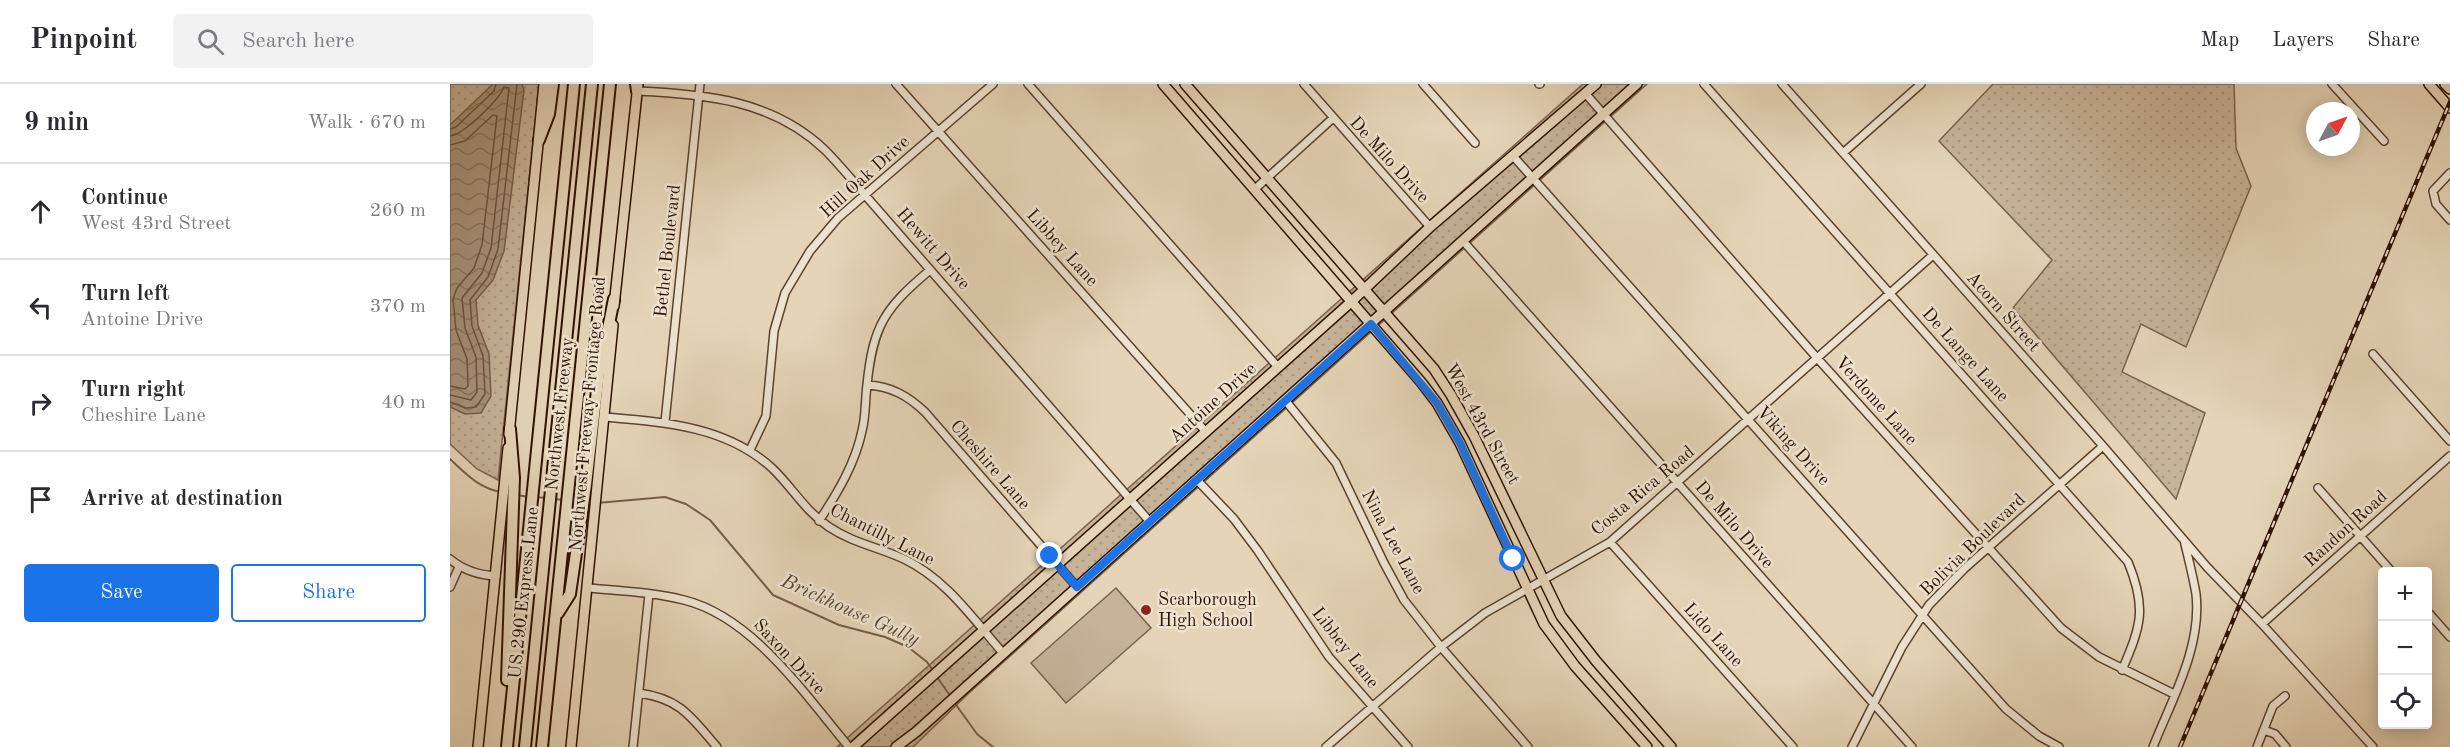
<!DOCTYPE html>
<html lang="en">
<head>
<meta charset="utf-8">
<style>
  body { margin:0; font-family:"Old Standard TT",serif; background:#f2f2f3; color:#2b2b33 }
  .controls { position:absolute; right:18px; bottom:18px; display:grid; overflow:hidden; border-radius:6px; box-shadow:0 3px 15px #0003 }
  .controls button { width:54px; height:54px; display:grid; place-items:center; padding:0; border:0; border-bottom:2px solid #e1e1e2; background:#fff; color:#2b2b33; font:30px sans-serif }
  .compass { position:absolute; left:1856px; top:18px; width:54px; height:54px; border-radius:50%; background:#fff; box-shadow:0 3px 15px #0003; rotate:49deg }
  .stop { position:absolute; width:18px; height:18px; margin:-14px; border:4px solid #1a73e8; border-radius:50%; background:#fff }
  .stop.end { background:#1a73e8; border-color:#fff; box-shadow:0 2px 6px #0008 }
  .list { margin:0; padding:0; list-style:none }
  h2 { display:flex; justify-content:space-between; align-items:center; height:78px; margin:0; padding:0 24px; font-size:26px }
  h2 small { font-size:20px; font-weight:400; color:#7c7c81 }
  .list li { display:grid; grid-template-columns:39px 1fr auto; gap:18px; align-items:center; box-sizing:border-box; height:96px; padding:0 24px; border-top:2px solid #e1e1e2 }
  .list b { display:block; font-size:22px; white-space:nowrap }
  .list p { margin:0; font-size:20px; white-space:nowrap; color:#7c7c81 }
  .list em { font-size:20px; font-style:normal; color:#7c7c81 }
  .actions { display:flex; gap:12px; padding:18px 24px }
  .actions a { flex:1; padding:14px 0; border:2px solid #1a73e8; border-radius:6px; text-align:center; font-size:21px; color:#1a73e8 }
  .actions .main { background:#1a73e8; color:#fff }
  .icon { flex:none; width:33px; height:33px; fill:none; stroke:currentColor; stroke-width:2; stroke-linecap:round; stroke-linejoin:round }
  .map { position:relative; flex:none; width:2000px; height:663px; overflow:hidden }
  header { display:flex; align-items:center; gap:36px; box-sizing:border-box; height:84px; padding:0 30px; background:#fff; border-bottom:2px solid #e1e1e2 }
  header strong { font-size:28px }
  nav { display:flex; gap:33px; margin-inline-start:auto; font-size:21px }
  .search { width:420px; height:54px; background:#f2f2f3; display:flex; align-items:center; gap:15px; box-sizing:border-box; padding:0 21px; border-radius:6px; color:#7c7c81; font-size:22px }
  main { display:flex }
  aside { flex:1; background:#fff }
  .map>svg:first-child { display:block }
</style>
</head>
<body>
<header>
<strong>Pinpoint</strong>
<div class="search"><svg class="icon" aria-label="search" viewBox="0 0 24 24"><circle cx="10" cy="10" r="6"/><path d="M15 15l6 6"/></svg>Search here</div>
<nav><a>Map</a><a>Layers</a><a>Share</a></nav>
</header>
<main>
<aside>
<h2>9 min<small>Walk · 670 m</small></h2>
<ul class="list">
<li><svg class="icon" aria-label="ahead" viewBox="0 0 24 24"><path d="M12 20V5M6 11l6-6 6 6"/></svg><div><b>Continue</b><p>West 43rd Street</p></div><em>260 m</em></li>
<li><svg class="icon" aria-label="left" viewBox="0 0 24 24"><path d="M17 20v-9H6M10 6l-5 5 5 5"/></svg><div><b>Turn left</b><p>Antoine Drive</p></div><em>370 m</em></li>
<li><svg class="icon" aria-label="right" viewBox="0 0 24 24"><path d="M7 20v-9h11M14 6l5 5-5 5"/></svg><div><b>Turn right</b><p>Cheshire Lane</p></div><em>40 m</em></li>
<li><svg class="icon" aria-label="arrive" viewBox="0 0 24 24"><path d="M6 21V4h12l-3 4 3 4H6"/></svg><div><b>Arrive at destination</b></div></li>
</ul>
<div class="actions"><a class="main">Save</a><a>Share</a></div>
</aside>
<div class="map">
<svg width="2000" height="663" viewBox="0 0 2000 663">
  <defs>
    <pattern id="grass-dots" width="8" height="8" patternUnits="userSpaceOnUse" patternTransform="scale(1.5)"><rect width="8" height="8" fill="#c6b398"/><path d="M2 2h.1M6 6h.1" fill="none" stroke="#aa9981" stroke-width="1.8" stroke-linecap="round"/></pattern>
    <pattern id="water-waves" width="16" height="10" patternUnits="userSpaceOnUse" patternTransform="scale(1.5)"><rect width="16" height="10" fill="#a79279"/><path d="M0 5q4-4 8 0t8 0" fill="none" stroke="#887661"/></pattern>
  </defs>
  <rect width="100%" height="100%" fill="#e5d4b7"/>
  <filter id="stains"><feTurbulence type="fractalNoise" baseFrequency=".00333" numOctaves="4"/><feColorMatrix values="0 0 0 0 .2 0 0 0 0 .09 0 0 0 0 .02 0 0 0 .5 -.17"/></filter>
  <radialGradient id="worn" r=".72"><stop offset=".6" stop-color="#630" stop-opacity="0"/><stop offset="1" stop-color="#630" stop-opacity=".3"/></radialGradient>
  <!-- grass -->
  <path fill="url(#grass-dots)" stroke="#7a624c" stroke-width="1.5" d="M0,0H89L48,396L27,385L0,360Z
    M1133,0H1197L519,609L463,663H387Z
    M1543,0H1784L1786,64L1801,102L1736,263L1691,240L1672,288L1755,329L1726,415L1563,224L1602,176L1489,57Z"/>
  <!-- park -->
  <path fill="#c6b398" stroke="#7a624c" stroke-width="1.5" d="M666,504L701,544L616,619L581,579Z"/>
  <!-- water -->
  <path fill="url(#water-waves)" stroke="#775e49" stroke-width="1.5" d="M43,0H72L74,6L54,167L43,196L26,216L28,241L39,270L41,312L31,329L15,330L0,323V41Z"/>
  <g fill="none" stroke-linecap="round" stroke-linejoin="round">
    <!-- shore -->
    <path stroke="#6b523d" stroke-width="1.5" d="M0,45L6,43L44,7L46,0
      M0,52C13,51 49,16 54,3L59,4L41,164L32,189L12,214L15,244L26,273L27,308L21,316L0,311
      M0,61L15,57L43,31L47,32L32,161L24,184L7,204L3,215L6,246L17,275L18,302L15,305L0,302
      M0,318L16,324L26,323L35,310L33,272L22,242L20,216L38,193L48,165L67,0"/>
    <!-- stream -->
    <path stroke="#775e49" stroke-width="2" d="M0,375C16,390 30,405 52,408
      M67,411L79,413
      M84,413L97,414
      M102,415L115,416
      M147,419L215,413L236,420L260,436L323,511L389,541L435,553L458,563L477,578L484,588
      M487,593L501,613
      M504,618L527,650L543,663"/>
    <!-- minor casing -->
    <g stroke="#5c422e" stroke-width="10">
      <path id="minor" d="M446,0L756,348
        M578,0L828,283
        M854,0L980,143
        M973,0L1025,59
        M1089,0H1090
        M1254,0L1678,478C1697,524 1691,542 1672,586
        M1332,0L1653,362L1757,483L1812,540L1923,663
        M1882,0L1934,57
        M187,7C255,10 323,16 375,66C389,80 402,96 415,111L700,438
        M1135,9L1367,274L1611,544L1649,573L1724,610
        M1393,69L1471,0
        M1063,72L1556,625L1589,652L1609,663
        M2000,89L1983,107L1986,120L2000,136
        M805,105L882,35
        M1013,157L1462,663
        M1923,270L2000,357
        M417,301C441,302 458,312 475,328L627,503
        M835,316L886,379L934,479L954,516L991,563L1078,663
        M155,333C214,338 276,342 322,384C342,403 355,427 379,443C403,459 428,463 454,475C496,495 523,535 553,569
        M215,338L250,0
        M300,366L316,332L324,247L335,209L360,167L388,134L543,0
        M747,396L784,435L808,467L879,573L958,663
        M1868,404L1942,488
        M369,437C388,408 405,380 412,347C416,332 415,316 417,301C423,241 435,224 480,186
        M1160,458L1343,663
        M0,475C13,486 28,491 46,492
        M0,503L9,483
        M138,504C170,507 202,508 234,516C303,533 355,611 399,663
        M1978,528L2000,553
        M1812,540L2000,372
        M189,609C231,615 241,633 267,663
        M1814,646L1825,650L1836,663
        M183,663L199,510
        M876,663L991,563L1035,529L1160,458L1483,171
        M1402,663L1452,563L1479,521L1514,485L1653,362
        M1703,663C1722,615 1752,563 1746,510C1743,492 1738,473 1734,456
        M1807,663L1823,622L1835,612"/>
    </g>
    <!-- major casing -->
    <g stroke="#2f1101" stroke-width="12">
      <path id="major" d="M713,0L971,298L987,319L1010,359L1094,540L1125,582L1197,663
        M735,0L984,285L1001,311L1024,352L1111,532L1146,577L1221,663
        M1979,0L2000,24
        M1995,0L2000,5
        M164,222L188,0
        M59,350L94,0
        M28,663L58,364
        M121,663L163,241
        M403,663L901,218L980,143L1146,0
        M446,663L466,648L1187,0"/>
    </g>
    <!-- highway casing -->
    <g stroke="#2f1101" stroke-width="14">
      <path id="highway" d="M186,0L187,7
        M89,56L99,30L103,0
        M108,529L120,510L136,401L149,289L164,215
        M57,596L64,394L60,345
        M57,663L124,0
        M75,663L142,0
        M92,663L160,0"/>
    </g>
    <!-- minor -->
    <use href="#minor" stroke="#eee3d0" stroke-width="7"/>
    <!-- major -->
    <use href="#major" stroke="#e5d4b7" stroke-width="9"/>
    <!-- highway -->
    <use href="#highway" stroke="#e5d4b7" stroke-width="10"/>
    <!-- rail casing -->
    <g stroke="#2f1101" stroke-width="4.5">
      <path id="rail" d="M1730,663L2000,18"/>
    </g>
    <!-- rail -->
    <use href="#rail" stroke="#eee3d0" stroke-width="2" stroke-dasharray="7" stroke-linecap="butt"/>
  </g>
  <g fill="none" stroke-linecap="round" stroke-linejoin="round">
    <!-- route -->
    <path stroke="#1a73e8" stroke-width="8" d="M600,472L627,503L921,240L987,319L1010,359L1063,475"/>
  </g>
  <!-- markers -->
  <circle fill="#8f2418" stroke="#eee3d0" stroke-width="2" cx="696" cy="526" r="6"/>
  <g text-anchor="middle" dominant-baseline="central" stroke-width="5" stroke-linejoin="round" paint-order="stroke">
    <!-- street labels -->
    <g font-size="18" fill="#2f1101" stroke="#eee3d0">
      <text transform="translate(939 76) rotate(48)">De Milo Drive</text>
      <text transform="translate(415 93) rotate(-42)">Hill Oak Drive</text>
      <text transform="translate(612 164) rotate(48)">Libbey Lane</text>
      <text transform="translate(483 165) rotate(49)">Hewitt Drive</text>
      <text transform="translate(218 167) rotate(-84)">Bethel Boulevard</text>
      <text transform="translate(1553 228) rotate(48)">Acorn Street</text>
      <text transform="translate(1515 271) rotate(48)">De Lange Lane</text>
      <text transform="translate(1426 317) rotate(48)">Verdome Lane</text>
      <text transform="translate(763 319) rotate(-42)">Antoine Drive</text>
      <text transform="translate(110 330) rotate(-84)">Northwest Freeway</text>
      <text transform="translate(138 330) rotate(-85)">Northwest Freeway Frontage Road</text>
      <text transform="translate(1032 340) rotate(61)">West 43rd Street</text>
      <text transform="translate(1343 362) rotate(48)">Viking Drive</text>
      <text transform="translate(540 381) rotate(49)">Cheshire Lane</text>
      <text transform="translate(1193 407) rotate(-40)">Costa Rica Road</text>
      <text transform="translate(1284 441) rotate(49)">De Milo Drive</text>
      <text transform="translate(1896 445) rotate(-42)">Randon Road</text>
      <text transform="translate(432 451) rotate(27)">Chantilly Lane</text>
      <text transform="translate(943 458) rotate(62)">Nina Lee Lane</text>
      <text transform="translate(1523 461) rotate(-44)">Bolivia Boulevard</text>
      <text transform="translate(74 509) rotate(-84)">US 290 Express Lane</text>
      <text transform="translate(1263 551) rotate(48)">Lido Lane</text>
      <text transform="translate(895 564) rotate(52)">Libbey Lane</text>
      <text transform="translate(339 573) rotate(47)">Saxon Drive</text>
    </g>
    <!-- poi labels -->
    <g font-size="18" fill="#2f1101" stroke="#eee3d0" text-anchor="start">
      <text x="708" y="516">Scarborough<tspan x="708" dy="21">High School</tspan></text>
    </g>
    <!-- water labels -->
    <g font-size="20" font-style="italic" fill="#5f4531" stroke="#eee3d0">
      <text transform="translate(400 527) rotate(24)">Brickhouse Gully</text>
    </g>
  </g>
  <rect width="100%" height="100%" filter="url(#stains)"/>
  <rect width="100%" height="100%" fill="url(#worn)"/>
</svg>
<div class="controls">
<button>+</button>
<button>−</button>
<button><svg class="icon" aria-label="locate" viewBox="0 0 24 24"><circle cx="12" cy="12" r="6"/><path d="M12 2v4M12 18v4M2 12h4M18 12h4"/></svg></button>
</div>
<svg class="compass" viewBox="-18 -18 36 36"><path d="M0-13l5 13h-10z" fill="#e53935"/><path d="M0 13l5-13h-10z" fill="#7c7c81"/></svg>
<div class="stop" style="left:1063px;top:475px"></div>
<div class="stop end" style="left:600px;top:472px"></div>
</div>
</main>
</body>
</html>
